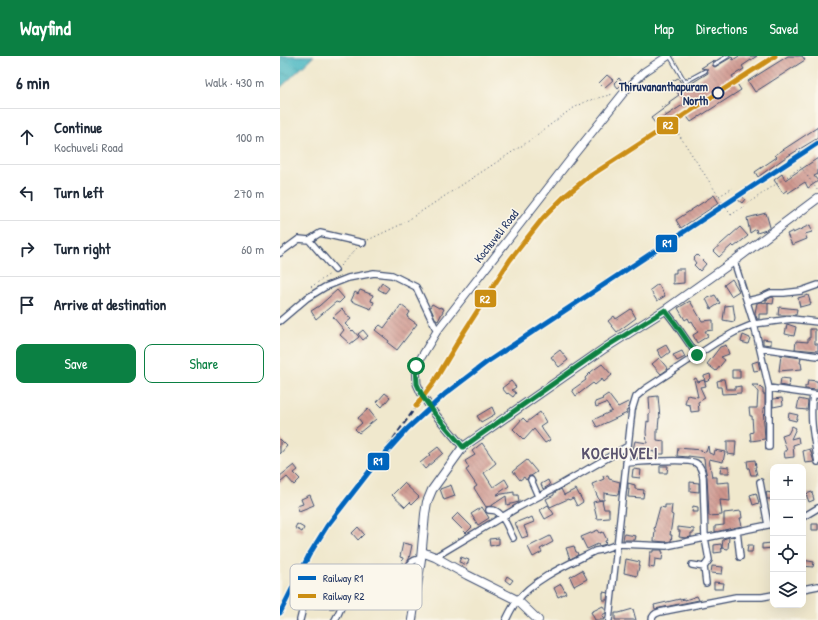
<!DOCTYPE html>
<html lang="en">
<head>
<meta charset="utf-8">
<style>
  body { margin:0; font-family:"Patrick Hand",sans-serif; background:#f2f2f3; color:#1f2937 }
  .controls { position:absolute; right:12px; bottom:12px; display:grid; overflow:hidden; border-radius:8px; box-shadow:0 4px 16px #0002 }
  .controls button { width:36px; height:36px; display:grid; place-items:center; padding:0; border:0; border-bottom:1px solid #e0e1e3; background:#fff; color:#1f2937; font:20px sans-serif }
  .stop { position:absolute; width:12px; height:12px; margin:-9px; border:3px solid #0b8043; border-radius:50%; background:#fff }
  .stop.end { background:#0b8043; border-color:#fff; box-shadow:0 1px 4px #0008 }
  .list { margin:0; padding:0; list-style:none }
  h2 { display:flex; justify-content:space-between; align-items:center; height:52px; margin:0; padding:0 16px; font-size:17px }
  h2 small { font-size:13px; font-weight:400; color:#747a83 }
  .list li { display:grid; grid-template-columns:26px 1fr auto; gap:12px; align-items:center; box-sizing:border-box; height:56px; padding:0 16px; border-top:1px solid #e0e1e3 }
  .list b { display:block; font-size:15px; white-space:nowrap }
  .list p { margin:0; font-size:13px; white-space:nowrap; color:#747a83 }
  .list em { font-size:13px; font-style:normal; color:#747a83 }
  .actions { display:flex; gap:8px; padding:12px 16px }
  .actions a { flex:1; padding:9px 0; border:1px solid #0b8043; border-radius:8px; text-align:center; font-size:14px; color:#0b8043 }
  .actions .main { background:#0b8043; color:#fff }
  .icon { flex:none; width:22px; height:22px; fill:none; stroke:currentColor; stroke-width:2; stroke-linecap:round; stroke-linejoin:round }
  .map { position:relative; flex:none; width:538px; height:564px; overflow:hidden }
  header { display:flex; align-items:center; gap:24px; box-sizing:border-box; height:56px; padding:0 20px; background:#0b8043; color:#fff }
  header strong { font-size:19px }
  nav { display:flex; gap:22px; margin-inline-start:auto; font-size:14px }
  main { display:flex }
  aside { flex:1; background:#fff }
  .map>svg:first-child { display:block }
</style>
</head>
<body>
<header>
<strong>Wayfind</strong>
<nav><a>Map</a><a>Directions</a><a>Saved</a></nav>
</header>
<main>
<aside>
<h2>6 min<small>Walk · 430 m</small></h2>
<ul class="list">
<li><svg class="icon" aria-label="ahead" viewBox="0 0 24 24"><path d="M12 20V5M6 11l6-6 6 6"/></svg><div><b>Continue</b><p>Kochuveli Road</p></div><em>100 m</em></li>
<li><svg class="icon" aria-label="left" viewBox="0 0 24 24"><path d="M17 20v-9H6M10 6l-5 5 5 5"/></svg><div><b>Turn left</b></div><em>270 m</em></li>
<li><svg class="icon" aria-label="right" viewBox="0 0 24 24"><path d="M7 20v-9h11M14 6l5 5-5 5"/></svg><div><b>Turn right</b></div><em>60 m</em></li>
<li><svg class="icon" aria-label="arrive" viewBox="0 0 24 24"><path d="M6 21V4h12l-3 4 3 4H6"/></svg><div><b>Arrive at destination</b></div></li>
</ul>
<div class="actions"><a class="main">Save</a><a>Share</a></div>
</aside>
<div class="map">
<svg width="538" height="564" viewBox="0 0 538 564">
  <defs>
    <pattern id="water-ripples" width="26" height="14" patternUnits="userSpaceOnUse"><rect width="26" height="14" fill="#47b6c1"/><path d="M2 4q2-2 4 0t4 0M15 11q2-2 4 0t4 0" fill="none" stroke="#3a94a0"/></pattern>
    <pattern id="building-back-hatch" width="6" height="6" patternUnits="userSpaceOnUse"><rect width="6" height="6" fill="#ce958d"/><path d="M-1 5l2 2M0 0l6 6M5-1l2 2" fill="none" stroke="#a67a76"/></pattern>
  </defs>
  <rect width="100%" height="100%" fill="#fbf7ec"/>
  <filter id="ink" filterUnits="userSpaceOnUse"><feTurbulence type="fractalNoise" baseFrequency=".025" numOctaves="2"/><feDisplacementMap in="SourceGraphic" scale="8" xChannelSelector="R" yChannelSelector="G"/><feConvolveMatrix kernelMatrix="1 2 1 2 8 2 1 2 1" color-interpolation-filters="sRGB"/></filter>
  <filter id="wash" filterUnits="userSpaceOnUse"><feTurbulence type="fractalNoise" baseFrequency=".012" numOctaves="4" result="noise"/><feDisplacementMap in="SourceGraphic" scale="16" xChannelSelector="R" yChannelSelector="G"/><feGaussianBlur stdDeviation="0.9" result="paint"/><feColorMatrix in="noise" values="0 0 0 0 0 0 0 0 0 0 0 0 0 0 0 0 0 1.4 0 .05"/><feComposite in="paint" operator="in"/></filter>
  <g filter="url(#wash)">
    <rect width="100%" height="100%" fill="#f0e8cd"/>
    <!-- water -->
    <path fill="url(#water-ripples)" stroke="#317290" d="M0,0H34L0,32Z"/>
    <g id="blocks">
      <!-- building -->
      <path fill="url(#building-back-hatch)" d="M459,0H477L462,10L464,13L452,20L461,34L411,66L405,58L417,51L412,43L375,67L371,62L390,48L389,46L399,39L391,26L398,22L404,32L428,17L427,13L421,12L434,4V5L432,8L433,10L435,11L452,1L453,4Z
        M508,0H522L525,4L475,36L468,25Z
        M327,19L333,24L324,32L319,27Z
        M339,22L343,27L338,32L334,27Z
        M538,71V82L503,103L478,121L475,116L497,101L495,99Z
        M538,102V118L534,120L538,125L528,132L525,126L508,137L507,134L503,137L494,124L502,118L505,124Z
        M434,139L439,147L401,172L396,164Z
        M460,139L465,143L462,147L457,143Z
        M486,157L490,171L486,174L477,177L476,173L470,177L467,162Z
        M530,169L532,176L525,178L527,183L512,189L507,178L513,175V177Z
        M460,171L468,180L454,191L452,189L439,201L433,195Z
        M417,199L426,208L420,215L414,209L416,207L413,203Z
        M396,213H404V227L393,228V217H396Z
        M452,223L459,235L451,240L444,229Z
        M102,227L109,232L105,237L98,233Z
        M378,228L385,240L377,245L370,234Z
        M57,234L64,242L59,247L56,246L36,263L31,255L39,250Z
        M80,234L93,239L91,245L94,246L91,253L71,245L75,236L78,238Z
        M435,239L440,247L431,253L426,243Z
        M528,239L531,248L520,251L518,242Z
        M492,241L494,242L493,248L486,247V244Z
        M410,245L422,265L433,264V274L425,275L428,280L417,287L413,279L418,276L412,265L410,266L408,262L405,264L398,252Z
        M480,246L488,247V258H479V263H477L475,257L477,247Z
        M152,248L159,252L160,251L164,253L158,265L156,264L150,251Z
        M121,249L130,256L127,261L137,268L117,294L108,287L109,285L95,274L100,269L104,272Z
        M453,249L455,262L454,266L443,264L445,250Z
        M499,251L517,253L516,259H498Z
        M62,253L71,263L65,268L72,275L73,274L79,281L70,288L60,279L64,274L53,261Z
        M351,253L356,262L337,276L328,265L334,260L336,263Z
        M507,268L516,271L514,280L505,278Z
        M530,273H535V288H538V295L515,293L516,285L528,286V282H530Z
        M83,274L88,280L83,284L78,278Z
        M463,279L470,282L468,288L461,286Z
        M483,283L491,284V289L483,288Z
        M386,289L390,296L382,302L377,294Z
        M446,289L449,298L441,301L445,304L436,315L427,308L440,291Z
        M280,294L288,304L279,311L271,301Z
        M402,295L405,301L397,305L393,299Z
        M501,299L521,302L520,307H521L522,313L499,315Z
        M379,302L388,313L381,318L372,308Z
        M478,305L480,314L474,315L472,307Z
        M322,308L332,319L324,326L322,323L315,329L313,327L296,340L292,334L306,324L305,322L312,315Z
        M452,314H460V322H452Z
        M430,318L431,322L428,325L425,326L424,320Z
        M416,322L418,326L424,324L426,330L420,331L425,342L418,346L419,355L411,356L410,349L405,348L407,339L418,341L414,323Z
        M501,322L510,323L509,331L500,329Z
        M441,323H444L446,333H455V331L461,330V337L442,338L441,331H438L437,325L441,324Z
        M528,324L537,325V326H538V334L525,333V330H527Z
        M231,325L236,331L232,334L236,337L233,341L228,337L227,338L222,332Z
        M472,329H478L482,333H483V338H485V352H483L485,383L471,385L470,377L473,376L472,360H470L469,352H477L478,336Z
        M105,337L110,341L102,351L97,346Z
        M328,338L338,351L348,346L349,348L348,354L346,355L347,357L317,371L313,364L332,355L326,347L316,351L315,346L323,343L322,342Z
        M378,340L380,362H379L378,373H377V384L384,385V398H375V396L361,394L359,402H351L355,385L367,387L366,376L367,365L369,366V358H370L369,341Z
        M502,342L503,349L493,351V343Z
        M519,343L528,345L527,354L517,353Z
        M212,351L215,358L201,366L197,360Z
        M88,353L96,363L79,377L75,373L82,367L78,362Z
        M260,356L266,366L260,370L270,384L265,387L254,373L244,384L233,373L243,362L247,366Z
        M509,357L518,359L516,365L508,363Z
        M512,370L516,372L511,383L518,381L519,387L513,389L514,401L505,402L504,395H507L502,380L508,378Z
        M0,383L7,390L0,398Z
        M447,385H456L455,399L447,398Z
        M202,387L216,407L204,417L213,431L225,423L229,430L216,439L234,436V439H238L239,446L227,449L226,440L211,450L206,451L194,432L197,430L186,414L189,412L185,405L195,399L192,395Z
        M428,390L429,397L434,399L435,394L445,396L443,406L429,403L432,421H437V427L449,426L450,445L440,444L442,459L429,460L427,421L425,411L424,402L408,400V401L397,400L398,392L422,394L421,395L426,396Z
        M158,391L163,397L145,413L140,407L150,399L149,398Z
        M530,393L534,406L525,407L523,395Z
        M247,404L257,416L251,420H249L246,424L244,421L240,424L233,415Z
        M475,404L476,411H475L477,419H471L469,412H468L467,405Z
        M14,409L18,414L14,417L20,423L14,429L7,421L0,427V420Z
        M380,410H388L387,417H380Z
        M441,410L449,411V417H440Z
        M353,413L361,414L360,422L352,421Z
        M328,419L329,423L340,426L338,439L324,437V444H319L312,428L324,423L323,420Z
        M268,424L270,429L263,433L261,428Z
        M410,426L419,427V436L410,435Z
        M124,427L139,441L132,448L130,446L125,451L112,439Z
        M348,427L355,429V433L364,434L363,442L348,441L349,433H348Z
        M171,429L175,440L164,444L160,433Z
        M281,433L284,439L296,433L303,446L297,450L293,442L289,444L288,443L270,451L266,443L274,439V437Z
        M486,436L492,437V443H487Z
        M532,436L534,444L529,446L526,438Z
        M476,437L479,447L473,449L470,439Z
        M30,439L34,449L19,455L17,450L23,448L21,443Z
        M322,444L324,453H329V462L317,463L313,446Z
        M268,449L274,458L265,463L260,454Z
        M385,449H392L391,458L393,459L390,479H392L391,485L386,486L374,485L375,474L374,473L380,451L385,452Z
        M413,450L418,451V456H412Z
        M202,451L209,462L198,469L191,458Z
        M461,455L462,462H460L462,470L435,476V470L444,469V457Z
        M178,457L192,471L186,477L172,463Z
        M252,461L254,466L244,470L248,480L242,482L235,467L247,462L248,463Z
        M17,468L24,472L22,476L15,472Z
        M532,468H538V474H532Z
        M78,471L84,478L78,484L72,477Z
        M398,471L414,473V477H411V481L406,482L399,481L400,475H398Z
        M318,474L320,477L323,476L327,484L325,485L326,488L319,490L318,488L307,493L301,481Z
        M344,478L356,480L355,484H343Z
        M270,480L273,486L260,493L262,496L253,501L248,491Z
        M449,481L448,493L442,492L443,483Z
        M219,482V488L210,490L209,483Z
        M123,487L132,489L129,503L125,509L123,513H121L123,502L120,501Z
        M492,487L493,492L482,493V488Z
        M441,488L442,496L434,497V489Z
        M468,489H473L472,496H467Z
        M294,490L296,496H297L298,499L290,503L286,492Z
        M373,494H382V496H383L382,504L375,503L374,512L369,511L370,496H373Z
        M181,501L189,504L187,509L179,506Z
        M346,503L360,506L357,520L344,517Z
        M523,504L534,506L533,511L523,510Z
        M432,510L443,511L442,518L431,517Z
        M302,514L307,523L294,530L290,521Z
        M227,520L233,524L230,528L225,524Z
        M434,526L444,527L443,533H434Z
        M281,528L286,537L278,541L274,532Z
        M323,536L328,537L327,544H323Z
        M417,540L419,544L375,553L374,549L400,543V544L405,543V544Z
        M323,550L326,555V557L322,559L324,564H315L311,556Z
        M353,553L356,564H335V557H339Z"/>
    </g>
  </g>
  <g filter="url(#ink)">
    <use href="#blocks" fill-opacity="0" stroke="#3b4b6f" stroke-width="1"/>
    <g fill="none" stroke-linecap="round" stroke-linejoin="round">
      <!-- service casing -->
      <g stroke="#3b4b6f" stroke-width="5">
        <path id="service" d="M390,0L405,26L425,15
          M435,8L448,0"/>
      </g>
      <!-- minor casing -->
      <g stroke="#3b4b6f" stroke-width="8">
        <path id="minor" d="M29,184L55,214
          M0,197L19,183L29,184L40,177L83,187
          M454,205L474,268L489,332L538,339
          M467,245L480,242L491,237H504L521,235L538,229
          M385,254L395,267L417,299
          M0,265L27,242L45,231L68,222L94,217L112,219L136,231L157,275
          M480,292L538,300
          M533,339C529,361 534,384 538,406
          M489,391V332
          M346,407C359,406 408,402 416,407C421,410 422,415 423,421L425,482L429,504L424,511L426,527
          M251,424L258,440
          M480,426L488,469
          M209,454C211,454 214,454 216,455C224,459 229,475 233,482
          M523,461L538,452
          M457,475L460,501
          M155,501L237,452L282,428L348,390
          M412,509L424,511
          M523,533L538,530
          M20,564L24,548L53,549L66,540
          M55,564C62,553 64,536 78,532C87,533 111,538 119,534C130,528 122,503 141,503
          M226,564C229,558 232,551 237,545C253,523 291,507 315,495L321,494L338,488L364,489L386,490L493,468
          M329,564L352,354L356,341L365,333L437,286L455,276L474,268L512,263L538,266
          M372,564C372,559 376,557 380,556L456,541H482L493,539"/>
      </g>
      <!-- tertiary casing -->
      <g stroke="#3b4b6f" stroke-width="9">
        <path id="tertiary" d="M183,391L155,358L143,341L137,328L136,310L157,275L289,105L345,35L364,16L388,0"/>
      </g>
      <!-- secondary casing -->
      <g stroke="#3b4b6f" stroke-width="10">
        <path id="secondary" d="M142,496L155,501L187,519L237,544L258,564
          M132,564L141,503L145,458L147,446L152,434L183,391L325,292L385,254L454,205L538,142"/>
      </g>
      <!-- path -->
      <path stroke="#3b4b6f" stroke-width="1" stroke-dasharray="1 3" stroke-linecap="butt" d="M381,51L391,46
        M393,70L406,62
        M439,140L453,132
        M451,159L521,111L538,135
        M88,184L122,168L246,87L290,54L307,45L333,38
        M60,210L77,192
        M31,231L50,218"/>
      <!-- service -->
      <use href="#service" stroke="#fff" stroke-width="3"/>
      <!-- minor -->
      <use href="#minor" stroke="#fff" stroke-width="5.5"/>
      <!-- tertiary -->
      <use href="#tertiary" stroke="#fff" stroke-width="7"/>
      <!-- secondary -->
      <use href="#secondary" stroke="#fff" stroke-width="8"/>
      <!-- rail -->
      <path stroke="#1b2f5e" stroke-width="2" stroke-dasharray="6 3" stroke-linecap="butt" d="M92,412L154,326L182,279L230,204L244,186L263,162L285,140L307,122L495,0"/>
      <!-- path-bridge -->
      <path stroke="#3b4b6f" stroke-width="1" stroke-dasharray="1 3" stroke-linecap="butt" d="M381,51L451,159"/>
      <!-- rail-1 casing -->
      <g stroke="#fbf7ec" stroke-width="8">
        <path id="rail-1" d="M0,557L29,499L47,470L92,412L127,373L165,338L207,306L538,87"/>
      </g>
      <!-- rail-2 casing -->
      <g stroke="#fbf7ec" stroke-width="8">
        <path id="rail-2" d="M136,350L154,326L182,279L230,204L244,186L263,162L285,140L307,122L495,0"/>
      </g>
      <!-- rail-1 -->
      <use href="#rail-1" stroke="#0065bd" stroke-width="5"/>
      <!-- rail-2 -->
      <use href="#rail-2" stroke="#cb8e13" stroke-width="5"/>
    </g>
  </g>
  <g fill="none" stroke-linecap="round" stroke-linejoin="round" filter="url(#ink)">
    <!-- route -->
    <path stroke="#0b8043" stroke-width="5" d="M136,310L137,328L143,341L155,358L183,391L324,292L385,254L395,267L417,299"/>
  </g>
  <!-- markers -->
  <circle fill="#fbf7ec" stroke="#1b2f5e" stroke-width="2" cx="438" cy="37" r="5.5"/>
  <g text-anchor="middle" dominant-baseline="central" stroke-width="3" stroke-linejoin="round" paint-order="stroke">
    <!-- stop labels -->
    <g font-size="12" font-weight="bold" fill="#1b2f5e" stroke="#fbf7ec" text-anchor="end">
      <text x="428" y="30">Thiruvananthapuram<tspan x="428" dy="14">North</tspan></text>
    </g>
    <!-- street labels -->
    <g font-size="12" fill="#1b2f5e" stroke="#fbf7ec">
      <text transform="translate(216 180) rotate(-52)">Kochuveli Road</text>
    </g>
    <!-- district labels -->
    <g font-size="16" font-weight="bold" letter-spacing="1" fill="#5a536e" stroke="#fbf7ec">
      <text x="340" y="397">KOCHUVELI</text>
    </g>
  </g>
  <!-- legend -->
  <rect x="10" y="508" width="132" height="46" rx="6" fill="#fbf7ec" stroke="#b8bbc1" stroke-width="1"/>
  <rect x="18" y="520" width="18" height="4" fill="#0065bd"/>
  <rect x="18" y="538" width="18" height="4" fill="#cb8e13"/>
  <g font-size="11" fill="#1b2f5e">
    <text x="43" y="526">Railway R1</text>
    <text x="43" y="544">Railway R2</text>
  </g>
  <g stroke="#fbf7ec" stroke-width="1.5">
    <rect x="376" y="60" width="23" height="19" rx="4" fill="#cb8e13"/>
    <rect x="375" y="178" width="23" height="19" rx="4" fill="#0065bd"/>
    <rect x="194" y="233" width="23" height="19" rx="4" fill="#cb8e13"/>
    <rect x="87" y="396" width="23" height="19" rx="4" fill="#0065bd"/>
  </g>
  <g font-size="11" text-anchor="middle" font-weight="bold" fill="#fff">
    <text x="388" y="73">R2</text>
    <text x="387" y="191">R1</text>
    <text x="205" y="247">R2</text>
    <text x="98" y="409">R1</text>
  </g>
</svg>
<div class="controls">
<button>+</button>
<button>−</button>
<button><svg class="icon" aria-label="locate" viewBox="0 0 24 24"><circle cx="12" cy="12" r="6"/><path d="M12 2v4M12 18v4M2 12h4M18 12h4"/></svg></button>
<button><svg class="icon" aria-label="layers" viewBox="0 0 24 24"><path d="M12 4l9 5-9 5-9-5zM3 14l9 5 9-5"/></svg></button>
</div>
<div class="stop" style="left:136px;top:310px"></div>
<div class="stop end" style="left:417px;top:299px"></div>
</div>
</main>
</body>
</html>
